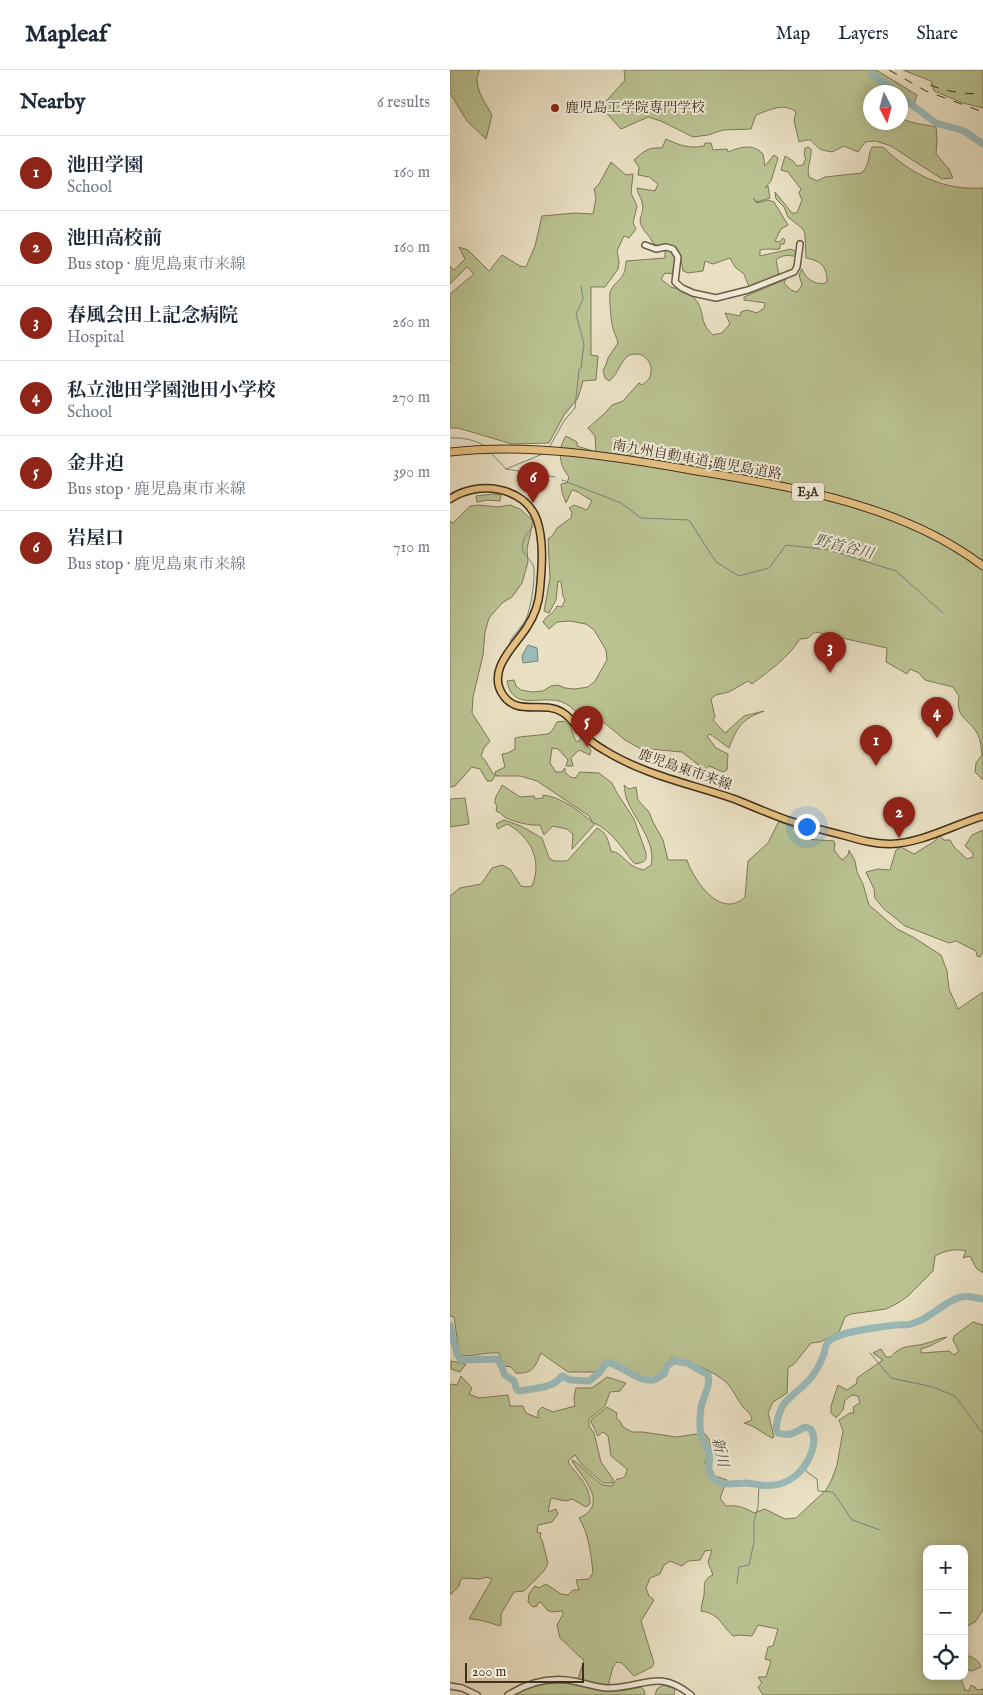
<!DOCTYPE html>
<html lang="en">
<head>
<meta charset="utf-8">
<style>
  body { margin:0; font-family:"IM FELL English","Noto Serif JP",serif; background:#f6f6f7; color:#1f2937 }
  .controls { position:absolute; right:15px; bottom:15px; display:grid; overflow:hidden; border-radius:10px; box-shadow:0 2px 12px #0003 }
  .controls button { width:45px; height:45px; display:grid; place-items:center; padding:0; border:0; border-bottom:1px solid #e0e1e3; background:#fff; color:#1f2937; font:25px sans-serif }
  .compass { position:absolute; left:413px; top:15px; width:45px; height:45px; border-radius:50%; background:#fff; box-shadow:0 2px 12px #0003; rotate:174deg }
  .scale { position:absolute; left:15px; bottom:12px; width:119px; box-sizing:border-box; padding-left:5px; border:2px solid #402f1c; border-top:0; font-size:14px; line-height:18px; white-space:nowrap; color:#402f1c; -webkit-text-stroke:4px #f1ecd9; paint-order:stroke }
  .you { position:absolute; left:356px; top:756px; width:18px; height:18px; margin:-12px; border:4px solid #fff; border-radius:50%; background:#1a73e8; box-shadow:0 0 0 8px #1a73e833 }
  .badge { display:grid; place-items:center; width:32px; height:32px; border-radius:50%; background:#8f2418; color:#fff; font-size:16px; font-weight:700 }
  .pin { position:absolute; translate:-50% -41px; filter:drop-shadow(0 1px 2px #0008) }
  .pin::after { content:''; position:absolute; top:26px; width:18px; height:15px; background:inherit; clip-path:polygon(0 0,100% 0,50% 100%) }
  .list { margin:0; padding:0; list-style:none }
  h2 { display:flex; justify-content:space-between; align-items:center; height:65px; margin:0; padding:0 20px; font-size:21px }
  h2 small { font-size:16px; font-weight:400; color:#747a83 }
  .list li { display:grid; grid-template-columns:32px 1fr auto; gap:15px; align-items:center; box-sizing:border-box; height:75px; padding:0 20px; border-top:1px solid #e0e1e3 }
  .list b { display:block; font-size:19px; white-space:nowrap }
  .list p { margin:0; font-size:16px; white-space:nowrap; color:#747a83 }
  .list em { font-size:16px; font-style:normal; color:#747a83 }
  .icon { flex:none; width:28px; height:28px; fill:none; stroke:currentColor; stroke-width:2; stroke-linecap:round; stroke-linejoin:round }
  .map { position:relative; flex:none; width:533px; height:1625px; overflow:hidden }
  header { display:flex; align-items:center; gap:30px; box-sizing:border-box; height:70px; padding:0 25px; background:#fff; border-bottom:1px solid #e0e1e3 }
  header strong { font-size:24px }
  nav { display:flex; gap:28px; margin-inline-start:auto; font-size:18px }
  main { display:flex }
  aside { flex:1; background:#fff }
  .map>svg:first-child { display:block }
</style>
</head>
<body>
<header>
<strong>Mapleaf</strong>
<nav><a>Map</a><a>Layers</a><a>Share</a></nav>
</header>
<main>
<aside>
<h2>Nearby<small>6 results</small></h2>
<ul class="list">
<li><span class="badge">1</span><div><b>池田学園</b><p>School</p></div><em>160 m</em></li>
<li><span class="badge">2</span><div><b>池田高校前</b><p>Bus stop · 鹿児島東市来線</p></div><em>160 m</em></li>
<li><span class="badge">3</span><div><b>春風会田上記念病院</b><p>Hospital</p></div><em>260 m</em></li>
<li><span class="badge">4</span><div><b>私立池田学園池田小学校</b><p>School</p></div><em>270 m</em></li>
<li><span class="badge">5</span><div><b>金井迫</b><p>Bus stop · 鹿児島東市来線</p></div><em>390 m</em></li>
<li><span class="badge">6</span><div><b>岩屋口</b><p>Bus stop · 鹿児島東市来線</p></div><em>710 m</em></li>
</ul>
</aside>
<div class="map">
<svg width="533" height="1625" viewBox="0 0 533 1625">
  <rect width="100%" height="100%" fill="#eae1c4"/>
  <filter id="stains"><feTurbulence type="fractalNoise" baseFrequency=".004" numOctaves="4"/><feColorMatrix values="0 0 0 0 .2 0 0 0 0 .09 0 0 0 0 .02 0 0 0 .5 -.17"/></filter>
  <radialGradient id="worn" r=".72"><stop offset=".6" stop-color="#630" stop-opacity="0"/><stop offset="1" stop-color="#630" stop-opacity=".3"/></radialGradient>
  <!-- green -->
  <path fill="#bac292" stroke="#7d7857" d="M0,0H30C21,14 35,32 42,45L36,69L17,51L0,23Z
    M174,0H426L467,25L463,37L451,34L450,22H420V52H450L451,48C462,54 474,54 486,57L487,69L486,84L499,99L503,108L492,109L441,76L426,71L415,72L408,82L394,76L382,82C379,81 373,81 370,79C360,72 364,67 349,72L344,50L346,42C333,32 320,40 306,45L301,59L273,60L258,65L243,67L211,51L198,47L171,59L151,37L175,10Z
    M453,0H533V38L513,33L484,21L481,11Z
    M216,69C229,75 239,79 254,76L255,73H261L263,80L277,79L278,82C291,77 302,73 313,84L315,96L324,85L328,88L321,111L315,118L318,116L320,128L307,132L303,128L307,133L318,130L324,132L338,155L331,159L325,171L329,172L333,168L335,170L334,174H330V179C323,180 316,178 310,180V186L341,179L347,182L348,187C339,185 333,184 326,190L329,205L299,217L294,204L285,197L280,188L263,194L255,191L253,201L238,203L233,201C231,190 230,175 216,175C212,175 208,177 204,174C202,172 200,167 198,165C182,147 196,148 192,132C191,127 188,125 187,118L205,121L208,114L199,107L188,105L189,97L184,90C194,81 198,77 212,78Z
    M358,77L361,79C362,89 356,97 359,107L367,111L375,107L412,103C421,92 417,87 422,77H433C460,104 494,121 533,118V710L525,702L526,693L532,685C531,679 531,670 528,665C520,648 505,650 509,626L503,617L475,610L469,603L460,599L457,604L436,592L437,578L365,562L358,568L350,569C338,588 320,600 302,614L298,611L279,622L266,625L261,629L265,647L263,650L275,663L294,646L314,641C292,649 287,657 279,678L260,664L257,666L266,678L278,684L277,700L273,702L259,696L255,700L232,682L189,678L175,670L145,645L133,650C126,642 120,634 109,631C89,626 62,641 57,611L64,610L66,616L71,620L82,622L93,621L101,616L108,615L115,618L125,619L138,617L145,611L157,590L156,580L144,560L136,554L120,551L107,552L99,559L93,552C97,544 103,545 107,536L112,537L115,530L113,526L111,512L108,511L106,530L99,543L94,541L100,508L98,469L103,465L107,458L121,448L122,442L119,438L124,435L137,440L142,431L128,422L122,420L116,433L112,422L111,414L117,413L119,407C109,395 107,379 116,366L127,372V376L146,382L145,366L138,358L155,343L162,335L173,331L189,313L192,315C195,312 199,310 200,307C204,296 197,284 186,284C171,283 170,304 159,311L155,308L153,300L156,295L158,288L168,273C167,268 164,263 163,258C161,254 159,225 160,222C167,207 175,212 176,191L215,188V180L220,181L227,191L226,204L215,203L211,209L221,217L245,224L243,227C257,240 247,251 263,265L272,263L280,254L275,243L290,246L291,242L297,240L307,243L314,238L315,233L294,230V227L336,209L334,213L341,220L346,222L349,220L352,215L349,205L352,199C355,209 368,217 377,212C377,196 371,191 356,188L355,164L353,159L338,147L334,137L326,129L325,122L342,143H347L352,130L349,123L351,119L338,102L331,100L335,86L343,91L347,96L353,95L356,88L354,86L355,78Z
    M161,92L176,105L183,104L181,123L187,136L183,153L186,159L179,168L174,166L167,181L169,192L168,199L155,217H141V285L148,286L146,310L133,311L128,328L114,345L99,373L62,374L8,358H0V224L24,204L17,197L0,214V196L4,200L15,189L9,177L18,180L39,201L52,185L70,196L76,197L85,176L92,146L125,143L143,144L146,128L144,119L149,114Z
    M43,424L51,425L50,431L38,430L27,432L26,426Z
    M29,435L48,437L60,435L70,439L83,451L77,479L78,492L72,513L62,527L52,533L39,548L35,562L33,585L23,627L22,643L40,671L34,678L31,686C37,691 39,699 45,706L42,711H37L30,699L22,697L5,716L0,717V451L3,453L20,436Z
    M114,651C124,658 121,663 126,671L128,672L131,668L141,680L140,685L129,680L121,688L123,696H116L118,690L108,679L102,678L100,693L106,702H112L115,698V702L120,707L125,708L130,702L149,703L162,713L167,723L184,749L196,783V789L193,792L186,794L183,792C172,778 161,760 144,753V755L122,779L123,764L117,759L103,756L94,765L90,755C80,756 65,752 56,748C52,746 51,742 46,741L47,736L45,733C44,726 50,722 52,715L70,727L84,726L85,729L93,728V725C111,727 130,741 143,753L139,746L87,711L70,706H46L45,702L55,697L52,684L58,683L65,679V668C72,666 97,665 100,663C103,660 105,655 107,652Z
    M174,715L179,719L186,717L188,730L199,742L203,752L213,770L218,790H237C244,811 271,850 295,827L298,791L318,773L329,751L344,758L355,769L384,771L385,774L384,780L392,790L398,785L399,780L405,791L407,802L413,814L419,835L447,859L463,867L491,885L497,901L499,919L508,939L533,922V1203L526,1198L520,1186L513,1188L516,1181C506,1178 494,1181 485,1186L483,1201L458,1226L448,1233L436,1239L401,1244L395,1247L389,1262L370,1272L361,1273L344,1294L338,1298L337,1323L323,1332L318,1343L324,1367L322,1368C312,1363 305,1356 294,1353L302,1350C301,1344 298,1342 294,1338C287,1330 283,1319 276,1312C265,1302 237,1290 222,1288C216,1295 213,1307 206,1311C191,1319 170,1292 153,1294L147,1302H118L91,1283C85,1297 83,1304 66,1303L61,1297L54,1296L49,1283C37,1282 26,1286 13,1286L9,1282L4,1247L0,1246V826L10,818L31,814L42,798L52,795L60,799L71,816L77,817L82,816C93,790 80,766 57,754L48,759L46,754L54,750L71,756L92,768L99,788L104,791H117L147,758C157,762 158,771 161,781C174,783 176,797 194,800L201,795C207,772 183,748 176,727C175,724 175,719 174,715Z
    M15,728L19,754L0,757V729Z
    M533,760V882L530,887L527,886L526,881L506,871L499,873L455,856L434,839L425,828L424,819L416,802L428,799L440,800L446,780L451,777L464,784L485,771L489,765L494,770H500L504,777L517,789L523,787V783L515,776L522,765Z
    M523,1252L533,1255V1540L525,1552L514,1558V1479H477V1606H510L515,1620L519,1621L521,1615L525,1617L527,1620L533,1619V1625H313L308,1617L312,1613L308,1607H316L321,1591L315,1589L318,1577L323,1576L328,1559L308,1555L302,1566L290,1565L283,1566C270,1554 270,1544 251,1541C251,1535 253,1531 254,1525C255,1516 252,1509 263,1505L258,1492L262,1480L255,1481L250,1490L238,1491L232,1496L220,1491L214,1495L210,1504L200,1508L196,1518L199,1526L204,1530L191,1551L204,1593L202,1597L184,1606L172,1593L167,1592L163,1597L158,1616L145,1615L128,1609L134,1590C125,1584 119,1575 110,1568L107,1555L113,1544L112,1541L102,1542L97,1540L91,1532L88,1533L87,1536L83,1537L78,1532L79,1524L85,1516L89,1518L96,1514L111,1524L118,1525L123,1520H129L126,1510L139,1509L143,1503C141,1485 139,1464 129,1448C159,1435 134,1409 123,1393L122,1390L126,1392L152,1415L162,1416L167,1409C174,1409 176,1406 177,1399L161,1386L158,1366L153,1362L148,1366L141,1352L142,1349L157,1337L167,1343L166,1348L170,1351L173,1357L182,1362H193L226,1367L254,1363C266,1375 258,1380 255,1393L261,1398L265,1406L277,1410L270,1428L276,1436C287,1435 294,1437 304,1443L315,1439L335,1449L346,1448L376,1420L382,1409L387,1395L393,1361L389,1350L400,1343H404L403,1337L410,1333L408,1326L402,1325L395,1330L393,1340L386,1348L381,1343V1336L388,1315L397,1320L407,1313V1308L433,1290L423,1283L431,1279L436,1287H441C452,1273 462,1278 477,1273C484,1271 489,1268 497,1267L480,1276L471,1279V1283L499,1281L504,1285L509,1281L503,1270L504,1266Z
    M1,1291L16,1294L10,1302L1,1299Z
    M11,1306L22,1318L19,1324L29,1328L58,1325L60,1336H73L76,1343L88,1348V1341L92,1337L103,1342L125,1336L124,1328L126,1318H142L157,1307L176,1313L170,1321L160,1322L155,1336L139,1349V1356L144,1363L151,1392L163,1409V1413H153L131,1394L125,1385L118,1391L119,1394C129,1406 141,1418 140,1434L136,1437L122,1429L116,1431L101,1428L98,1442L106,1439L108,1444L102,1452L88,1455L87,1462L91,1463L90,1467L92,1470L98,1493L94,1501L74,1521L64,1522L51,1544V1554L50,1556C40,1553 30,1549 19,1549L42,1509L37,1507L30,1509L13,1508L10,1511L9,1516L0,1525V1314L7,1315Z
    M514,1585C522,1586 529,1590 531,1597L522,1601L514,1599Z
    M98,1613C107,1613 117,1612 126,1614C148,1618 168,1624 191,1617L194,1620L195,1625H65C76,1617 85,1615 98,1613Z
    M213,1615L225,1619L224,1625H205L207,1619Z"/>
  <!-- water -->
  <path fill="#9abcbc" stroke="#76847c" d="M78,575L87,578L88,591L73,593L72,586Z"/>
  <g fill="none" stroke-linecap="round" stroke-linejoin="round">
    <!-- stream -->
    <path stroke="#76847c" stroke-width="1" d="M0,368C12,367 25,370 35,376
      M99,378L114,351L125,338L129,299L131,298L134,274L126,244L133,229L131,216
      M41,383L56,399L105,407
      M56,399L95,383
      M112,410L171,433L191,448L239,450L266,492L289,506L319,498L336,475L379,480L446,501L493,543
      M60,571C65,564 72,556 76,549C81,537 85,511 84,499C83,491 78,489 74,483C69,473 77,462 84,456
      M420,1283L441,1308L483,1317L505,1326L533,1364
      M354,1397L357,1402L367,1409L368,1421L383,1422L402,1450L430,1460
      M287,1513L289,1497L299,1495L304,1472V1451L308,1437L309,1414"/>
    <!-- river -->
    <path stroke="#9abcbc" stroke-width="7" d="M422,4L446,22
      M450,26L486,53L514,61L533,74
      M0,1255L7,1284L11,1290L48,1289L55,1305L64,1311L67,1320L69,1321C85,1318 102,1319 112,1306L120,1310L139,1311L150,1302L157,1292C170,1295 191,1313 203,1310C207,1309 211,1306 214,1304L217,1296L224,1291L237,1293L258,1305C261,1317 253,1326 251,1338C250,1346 249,1360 252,1368C254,1373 257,1377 259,1382C262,1393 252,1403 269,1412C276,1416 287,1413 295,1413C300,1413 305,1414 310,1415C333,1418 350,1407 359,1388C364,1378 366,1368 361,1359L355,1357C345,1362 340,1367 328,1363L326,1358C331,1326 340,1331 359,1310C366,1303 370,1294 374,1284C375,1281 375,1276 377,1273C386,1261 431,1257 446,1255C451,1254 456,1256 461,1254C467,1252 473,1250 478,1246C489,1240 498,1230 511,1227C518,1225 525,1228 533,1229"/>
    <!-- minor casing -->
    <g stroke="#6a5c46" stroke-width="8">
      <path id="minor" d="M195,175L206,179L216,177L223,179L228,187L225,212L232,218L243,223L266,228L298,220L344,202L347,197L350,174
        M0,1616L12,1618L27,1625
        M58,1625C79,1612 103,1606 128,1612C138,1614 147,1618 158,1618C194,1618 208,1598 241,1625"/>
    </g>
    <!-- major casing -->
    <g stroke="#402f1c" stroke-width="9">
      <path id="major" d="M0,429C27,410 75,416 87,450C94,471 92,497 90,519C89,533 85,545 77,557C65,576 36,600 53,625C68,647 92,630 112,642C122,648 126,657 134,665C140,671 147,676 154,680C196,706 242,714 287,730C304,737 320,744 337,750C356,756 376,761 396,766C410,770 424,774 440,774C472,773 503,755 533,746"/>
    </g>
    <!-- highway casing -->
    <g stroke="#402f1c" stroke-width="9">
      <path id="highway" d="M0,382C81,373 161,386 241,400C341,417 450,433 533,496"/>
    </g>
    <!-- minor -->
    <use href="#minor" stroke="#f1ecd9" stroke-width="5"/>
    <!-- major -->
    <use href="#major" stroke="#e5c082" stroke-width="6"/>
    <!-- highway -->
    <use href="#highway" stroke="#e5c082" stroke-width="7"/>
    <!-- rail -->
    <path stroke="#402f1c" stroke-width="1" stroke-dasharray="9 9" stroke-linecap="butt" d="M439,0L476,21L533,42
      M480,15C497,22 515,24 533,24"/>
  </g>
  <!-- markers -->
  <circle fill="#8f2418" stroke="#f1ecd9" stroke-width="2" cx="105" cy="38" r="5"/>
  <g text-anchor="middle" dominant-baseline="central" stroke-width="4" stroke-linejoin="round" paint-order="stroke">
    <!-- shield labels -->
    <rect fill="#f1ecd9" stroke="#756855" stroke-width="1" x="342" y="412.5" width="32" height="19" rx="4"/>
    <g font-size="12" font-weight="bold" fill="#402f1c">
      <text x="358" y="422">E3A</text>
    </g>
    <!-- poi labels -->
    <g font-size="14" fill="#402f1c" stroke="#f1ecd9" text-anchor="start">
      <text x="115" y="38">鹿児島工学院専門学校</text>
    </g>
    <!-- street labels -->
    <g font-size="14" fill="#402f1c" stroke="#f1ecd9">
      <text transform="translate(247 390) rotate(10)">南九州自動車道;鹿児島道路</text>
      <text transform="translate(235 700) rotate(19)">鹿児島東市来線</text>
    </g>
    <!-- water labels -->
    <g font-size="15" font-style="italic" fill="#565244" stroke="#f1ecd9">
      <text transform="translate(394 477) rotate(14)">野首谷川</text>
      <text transform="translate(270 1382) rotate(77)">新川</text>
    </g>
  </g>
  <rect width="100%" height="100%" filter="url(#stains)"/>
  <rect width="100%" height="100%" fill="url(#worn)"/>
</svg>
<div class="controls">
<button>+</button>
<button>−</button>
<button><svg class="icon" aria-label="locate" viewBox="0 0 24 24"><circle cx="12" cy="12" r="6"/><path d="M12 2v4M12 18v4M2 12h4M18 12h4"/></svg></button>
</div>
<svg class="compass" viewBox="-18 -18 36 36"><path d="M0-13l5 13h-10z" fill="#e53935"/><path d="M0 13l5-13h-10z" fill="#747a83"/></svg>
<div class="scale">200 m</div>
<div class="you"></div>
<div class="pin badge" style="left:426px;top:696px">1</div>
<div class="pin badge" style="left:449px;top:768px">2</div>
<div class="pin badge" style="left:380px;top:603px">3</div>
<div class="pin badge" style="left:487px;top:668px">4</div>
<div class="pin badge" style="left:137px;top:677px">5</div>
<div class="pin badge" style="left:83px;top:433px">6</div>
</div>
</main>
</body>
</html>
